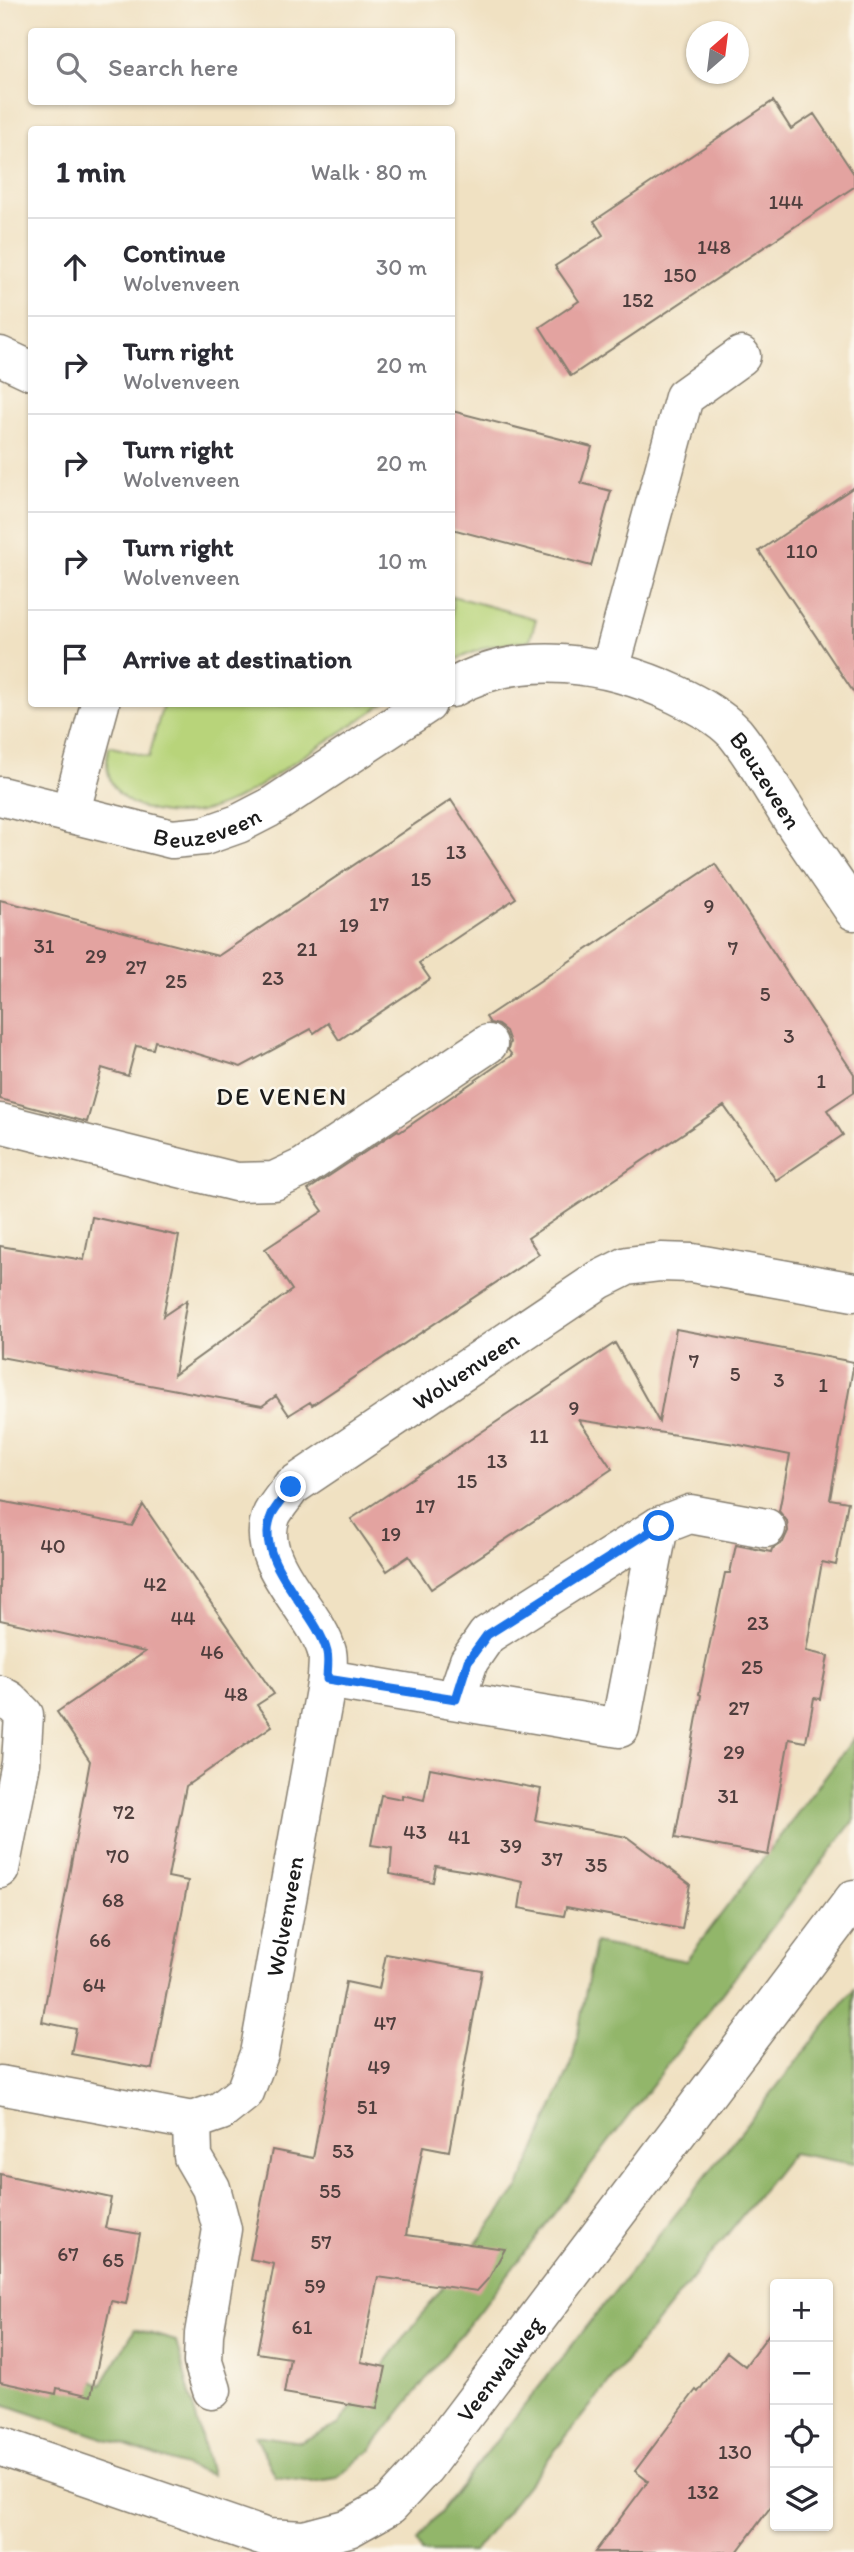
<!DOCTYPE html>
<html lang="en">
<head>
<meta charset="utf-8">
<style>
  body { margin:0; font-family:Itim,sans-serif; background:#f7f7f7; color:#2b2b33 }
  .controls { position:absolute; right:21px; bottom:21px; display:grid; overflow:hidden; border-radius:7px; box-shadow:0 2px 5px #0004 }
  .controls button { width:63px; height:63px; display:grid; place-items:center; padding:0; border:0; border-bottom:2px solid #e1e1e2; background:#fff; color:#2b2b33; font:35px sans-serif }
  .compass { position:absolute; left:686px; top:21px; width:63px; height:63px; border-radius:50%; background:#fff; box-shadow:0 2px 5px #0004; rotate:28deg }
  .stop { position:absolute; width:21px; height:21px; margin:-16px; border:5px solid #1a73e8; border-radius:50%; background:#fff }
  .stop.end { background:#1a73e8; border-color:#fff; box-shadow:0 2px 7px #0008 }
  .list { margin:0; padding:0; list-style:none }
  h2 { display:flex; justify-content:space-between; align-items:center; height:91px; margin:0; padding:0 28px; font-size:30px }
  h2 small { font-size:23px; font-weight:400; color:#7c7c81 }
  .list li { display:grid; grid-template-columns:46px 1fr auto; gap:21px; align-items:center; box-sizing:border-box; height:98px; padding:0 28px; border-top:2px solid #e1e1e2 }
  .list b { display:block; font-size:26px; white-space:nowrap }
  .list p { margin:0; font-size:23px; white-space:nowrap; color:#7c7c81 }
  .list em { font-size:23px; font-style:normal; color:#7c7c81 }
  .icon { flex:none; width:38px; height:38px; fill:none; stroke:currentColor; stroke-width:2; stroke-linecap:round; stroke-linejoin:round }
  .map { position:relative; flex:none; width:854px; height:2552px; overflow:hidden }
  .search { position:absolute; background:#fff; box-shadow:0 2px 5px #0004; left:28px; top:28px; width:427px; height:77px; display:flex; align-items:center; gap:18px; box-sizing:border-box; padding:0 24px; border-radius:7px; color:#7c7c81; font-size:26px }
  .panel { position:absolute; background:#fff; box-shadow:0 2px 5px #0004; left:28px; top:126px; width:427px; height:581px; border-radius:7px }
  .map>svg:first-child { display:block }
</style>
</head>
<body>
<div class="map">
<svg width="854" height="2552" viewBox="0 0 854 2552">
  <rect width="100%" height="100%" fill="#fbf7ec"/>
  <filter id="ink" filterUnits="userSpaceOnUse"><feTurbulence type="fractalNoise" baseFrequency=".0143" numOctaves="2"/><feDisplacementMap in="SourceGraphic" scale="14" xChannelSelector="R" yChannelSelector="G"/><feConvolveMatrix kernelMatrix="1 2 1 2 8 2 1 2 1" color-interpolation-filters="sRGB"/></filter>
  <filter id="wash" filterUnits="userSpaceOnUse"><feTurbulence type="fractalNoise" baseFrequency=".00686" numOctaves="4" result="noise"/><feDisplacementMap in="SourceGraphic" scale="28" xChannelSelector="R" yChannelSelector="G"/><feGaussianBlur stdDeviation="1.57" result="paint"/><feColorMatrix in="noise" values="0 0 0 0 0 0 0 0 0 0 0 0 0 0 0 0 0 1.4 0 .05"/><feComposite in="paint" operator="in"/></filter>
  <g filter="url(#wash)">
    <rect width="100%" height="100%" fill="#f0e1c2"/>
    <!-- green -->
    <path fill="#b8d47a" stroke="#6a784b" stroke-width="2" d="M452,596L536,619L530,640L486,647L452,661Z
      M163,704H384C356,722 328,741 299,759C255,789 211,825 154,811C143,808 134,806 125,799C108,786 104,766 109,746L149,757Z"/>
    <!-- forest -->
    <path fill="#92b66a" stroke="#576943" stroke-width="2" d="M854,1738V1820L506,2277L371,2449L337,2478L312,2482L276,2477L255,2435L300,2442L338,2425L519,2187L572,2063L595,1943L686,1961Z
      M854,1989V2164L792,2153L474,2552H422L417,2541Z
      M135,2329L176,2341L211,2475L0,2403V2349L102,2384Z"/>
    <g id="blocks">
      <!-- building -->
      <path fill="#e3a3a0" d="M773,101L791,129L814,114L854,174V187L571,376L540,327L579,301L555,266L603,235L594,221Z
        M452,411L592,447L581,483L611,491L591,566L452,529Z
        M854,487V693L759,551Z
        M451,800L516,898L419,963L430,979L339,1040L328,1023L314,1033L311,1029L241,1067L155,1041L153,1049L136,1046L128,1076L102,1068L87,1122L0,1099V900L218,956Z
        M715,864L854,1074V1092L827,1110L843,1135L776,1180L724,1106L528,1238L539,1254L312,1405L310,1402L289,1415L276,1396L262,1406L0,1357V1246L84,1260L92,1217L179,1236L163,1316L187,1300L174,1375L292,1290L265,1249L323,1211L308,1190L398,1130L400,1132L512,1055L508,1050L510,1042L506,1031L498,1025L490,1023L486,1017Z
        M676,1329L854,1362L830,1499L848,1502L836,1565L822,1562L806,1651L828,1656L820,1699L814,1698L806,1742L789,1739L768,1855L675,1838L701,1695L699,1694L725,1573H730L736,1545L771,1552L772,1549L783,1542L788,1531L787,1521L779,1511L790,1455L735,1444L579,1420L612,1469L431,1589L409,1556L387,1571L351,1519L615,1343L659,1422Z
        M0,1501L132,1526L143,1505L274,1694L257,1705L272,1726L186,1786L168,1877L188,1881L152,2069L71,2054L76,2029L42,2022L90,1761L57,1712L145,1652L0,1620Z
        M430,1768L541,1789L535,1820L627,1837L690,1884L682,1929L566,1907L564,1916L519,1908L523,1882L480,1873L436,1866L433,1882L390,1874L392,1848L371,1845L381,1795L402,1799V1795L424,1800Z
        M386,1954L482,1971L449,2151L423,2146L406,2235L505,2249L489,2278L477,2291L378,2277L361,2362L386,2367L377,2409L284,2393L290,2358L257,2353L274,2264L250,2259L272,2150L313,2158L346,1982L379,1989Z
        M0,2174L111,2198L105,2228L140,2234L126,2304L111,2301L91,2396L57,2388L56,2394L0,2382Z
        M775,2326V2501L737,2552H595L648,2481L635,2471L692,2395L696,2390L698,2392L727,2352L745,2366Z"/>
    </g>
  </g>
  <g filter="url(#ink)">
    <use href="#blocks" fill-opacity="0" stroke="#867e6f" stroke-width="2"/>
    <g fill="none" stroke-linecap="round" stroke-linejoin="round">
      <!-- minor casing -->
      <g stroke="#867e6f" stroke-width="41">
        <g id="minor">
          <path d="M0,356L32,371"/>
          <path d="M610,670L684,397L741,356"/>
          <path id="s1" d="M452,688C521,648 608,662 677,695C697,705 719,716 735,733C753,755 767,781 782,804C805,841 830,875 854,911"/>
          <path id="s2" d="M0,796L172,839L204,836L238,824L269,808L427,704"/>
          <path d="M70,814L100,704"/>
          <path d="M0,1123L236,1182L274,1181L304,1167L488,1044"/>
          <path d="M659,1526L690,1514L766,1528"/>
          <path id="s3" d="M327,1679C327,1671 329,1660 327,1652C316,1610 251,1561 272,1514C277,1505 285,1496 291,1487L599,1280L627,1266L661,1262L692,1263L854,1292"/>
          <path d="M0,1695L9,1700L24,1715L21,1763L0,1869"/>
          <path d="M0,2085L192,2121"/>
          <path id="s4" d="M212,2390L203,2362L204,2334L222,2229L211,2188L193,2157L192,2121L221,2111L245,2092L259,2054L327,1679L620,1728L659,1526L487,1635L469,1661L456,1699"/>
          <path id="s5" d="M0,2446L267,2538L304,2540L349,2528L390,2505L424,2468L854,1899"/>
        </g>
      </g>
      <!-- minor -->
      <use href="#minor" stroke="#fff" stroke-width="38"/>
    </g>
  </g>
  <g fill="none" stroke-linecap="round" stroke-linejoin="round" filter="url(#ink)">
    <!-- route -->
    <path stroke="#1a73e8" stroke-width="9" d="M291,1487C285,1496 277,1505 272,1514C251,1561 317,1610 327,1652C329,1660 327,1671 327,1679L456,1699L468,1661L487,1635L659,1526"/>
  </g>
  <g text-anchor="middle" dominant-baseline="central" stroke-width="5" stroke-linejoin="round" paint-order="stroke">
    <!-- number labels -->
    <g font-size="21" fill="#4e3e3d">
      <text x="786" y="201">144</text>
      <text x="714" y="246">148</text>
      <text x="680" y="274">150</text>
      <text x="638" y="299">152</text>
      <text x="802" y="550">110</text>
      <text x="456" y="851">13</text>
      <text x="421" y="878">15</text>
      <text x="379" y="903">17</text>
      <text x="709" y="905">9</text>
      <text x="349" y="924">19</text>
      <text x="44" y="945">31</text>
      <text x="733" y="947">7</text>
      <text x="307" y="948">21</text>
      <text x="96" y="955">29</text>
      <text x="136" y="966">27</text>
      <text x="273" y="977">23</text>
      <text x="176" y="980">25</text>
      <text x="765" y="993">5</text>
      <text x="789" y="1035">3</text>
      <text x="821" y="1080">1</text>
      <text x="694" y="1360">7</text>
      <text x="735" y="1373">5</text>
      <text x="779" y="1379">3</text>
      <text x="823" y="1384">1</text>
      <text x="574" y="1407">9</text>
      <text x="539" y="1435">11</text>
      <text x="497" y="1460">13</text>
      <text x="467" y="1480">15</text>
      <text x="425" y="1505">17</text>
      <text x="391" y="1533">19</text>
      <text x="53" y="1545">40</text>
      <text x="155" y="1583">42</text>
      <text x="183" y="1617">44</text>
      <text x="758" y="1622">23</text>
      <text x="212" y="1651">46</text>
      <text x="752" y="1666">25</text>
      <text x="236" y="1693">48</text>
      <text x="739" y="1707">27</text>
      <text x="734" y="1751">29</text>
      <text x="728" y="1795">31</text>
      <text x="124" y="1811">72</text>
      <text x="415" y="1831">43</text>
      <text x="459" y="1836">41</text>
      <text x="511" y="1845">39</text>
      <text x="118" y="1855">70</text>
      <text x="552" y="1858">37</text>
      <text x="596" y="1864">35</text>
      <text x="113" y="1899">68</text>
      <text x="100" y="1939">66</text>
      <text x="94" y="1984">64</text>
      <text x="385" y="2022">47</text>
      <text x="379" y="2066">49</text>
      <text x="367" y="2106">51</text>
      <text x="343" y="2150">53</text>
      <text x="330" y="2190">55</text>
      <text x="321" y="2241">57</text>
      <text x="68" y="2253">67</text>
      <text x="113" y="2259">65</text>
      <text x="315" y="2285">59</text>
      <text x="302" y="2326">61</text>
      <text x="735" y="2451">130</text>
      <text x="703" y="2491">132</text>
    </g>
    <!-- street labels -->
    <g font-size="24" fill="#1c1c1c" stroke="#fbf7ec">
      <text stroke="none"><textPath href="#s1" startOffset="360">Beuzeveen</textPath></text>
      <text stroke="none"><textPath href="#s2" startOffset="214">Beuzeveen</textPath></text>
      <text stroke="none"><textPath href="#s3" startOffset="424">Wolvenveen</textPath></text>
      <text stroke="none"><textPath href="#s4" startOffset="520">Wolvenveen</textPath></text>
      <text stroke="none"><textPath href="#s5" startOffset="588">Veenwalweg</textPath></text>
    </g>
    <!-- neighbourhood labels -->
    <g font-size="26" letter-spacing="2" fill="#1c1c1c" stroke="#fbf7ec">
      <text x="282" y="1096">DE VENEN</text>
    </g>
  </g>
</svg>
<div class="controls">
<button>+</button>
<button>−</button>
<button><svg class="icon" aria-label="locate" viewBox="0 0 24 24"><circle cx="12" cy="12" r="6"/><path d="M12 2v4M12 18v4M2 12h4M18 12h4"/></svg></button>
<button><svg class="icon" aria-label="layers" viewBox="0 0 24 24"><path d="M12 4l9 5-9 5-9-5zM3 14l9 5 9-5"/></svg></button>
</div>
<svg class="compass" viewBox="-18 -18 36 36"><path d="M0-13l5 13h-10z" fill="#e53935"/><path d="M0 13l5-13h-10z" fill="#7c7c81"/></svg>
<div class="stop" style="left:659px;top:1526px"></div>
<div class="stop end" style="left:291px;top:1487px"></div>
<div class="search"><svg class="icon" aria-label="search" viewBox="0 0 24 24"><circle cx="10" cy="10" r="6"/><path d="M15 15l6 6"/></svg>Search here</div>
<section class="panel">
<h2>1 min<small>Walk · 80 m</small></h2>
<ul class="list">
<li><svg class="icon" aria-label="ahead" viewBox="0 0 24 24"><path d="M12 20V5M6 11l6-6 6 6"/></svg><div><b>Continue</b><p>Wolvenveen</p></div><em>30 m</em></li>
<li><svg class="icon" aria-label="right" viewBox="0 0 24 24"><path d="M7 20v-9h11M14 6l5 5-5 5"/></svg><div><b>Turn right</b><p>Wolvenveen</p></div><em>20 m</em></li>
<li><svg class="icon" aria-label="right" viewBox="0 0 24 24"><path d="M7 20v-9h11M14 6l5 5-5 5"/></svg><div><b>Turn right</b><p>Wolvenveen</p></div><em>20 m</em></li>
<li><svg class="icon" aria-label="right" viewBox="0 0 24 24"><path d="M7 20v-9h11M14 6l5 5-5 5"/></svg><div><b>Turn right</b><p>Wolvenveen</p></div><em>10 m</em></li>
<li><svg class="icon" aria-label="arrive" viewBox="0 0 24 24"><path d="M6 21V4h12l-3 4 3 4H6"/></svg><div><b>Arrive at destination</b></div></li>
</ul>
</section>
</div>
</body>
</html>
